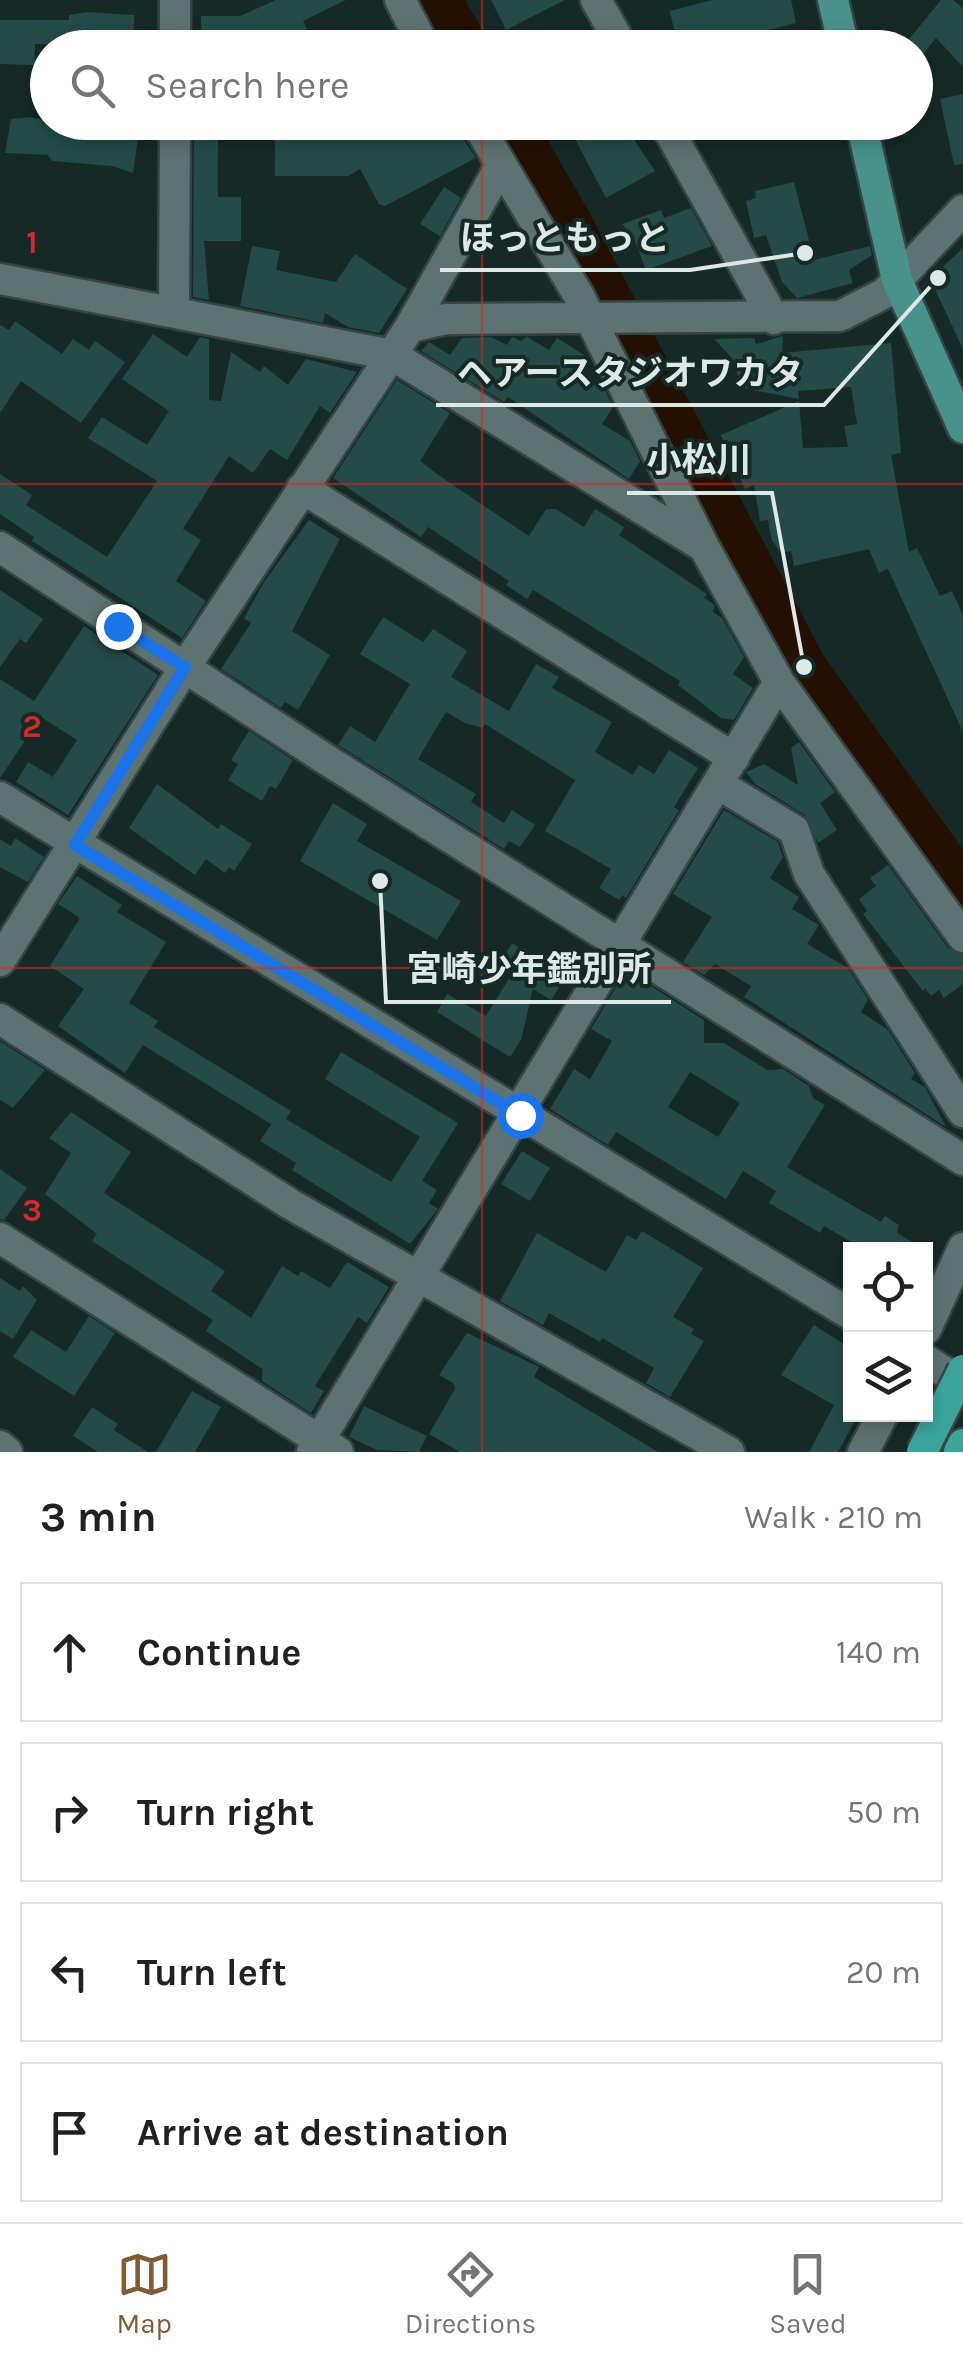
<!DOCTYPE html>
<html lang="en">
<head>
<meta charset="utf-8">
<style>
  body { margin:0; font-family:Karla,"Noto Sans JP",sans-serif; background:#f2f2f2; color:#202124 }
  .controls { position:absolute; right:30px; bottom:30px; display:grid; overflow:hidden; border-radius:0px; box-shadow:0 5px 15px #0003 }
  .controls button { width:90px; height:90px; display:grid; place-items:center; padding:0; border:0; border-bottom:2px solid #e0e0e0; background:#fff; color:#202124; font:50px sans-serif }
  .stop { position:absolute; width:30px; height:30px; margin:-22px; border:8px solid #1a73e8; border-radius:50%; background:#fff }
  .stop.end { background:#1a73e8; border-color:#fff; box-shadow:0 2px 10px #0008 }
  .list { margin:0; padding:0; list-style:none }
  h2 { display:flex; justify-content:space-between; align-items:center; height:130px; margin:0; padding:0 40px; font-size:42px }
  h2 small { font-size:32px; font-weight:400; color:#757577 }
  .list li { display:grid; grid-template-columns:65px 1fr auto; gap:30px; align-items:center; box-sizing:border-box; height:140px; margin:0 20px 20px; padding:0 20px; border:2px solid #e0e0e0; border-radius:0px }
  .list b { display:block; font-size:38px; white-space:nowrap }
  .list em { font-size:32px; font-style:normal; color:#757577 }
  .icon { flex:none; width:55px; height:55px; fill:none; stroke:currentColor; stroke-width:2; stroke-linecap:round; stroke-linejoin:round }
  .map { position:relative; flex:none; width:963px; height:1452px; overflow:hidden }
  .search { position:absolute; background:#fff; box-shadow:0 5px 15px #0003; left:30px; right:30px; top:30px; height:110px; display:flex; align-items:center; gap:25px; box-sizing:border-box; padding:0 35px; border-radius:55px; color:#757577; font-size:38px }
  .sheet { height:770px; background:#fff }
  nav { display:flex; justify-content:space-around; align-items:center; box-sizing:border-box; height:140px; border-top:2px solid #e0e0e0; background:#fff; font-size:28px; color:#757577 }
  nav a { display:grid; justify-items:center; gap:5px }
  nav .on { color:#815b35 }
  .map>svg:first-child { display:block }
</style>
</head>
<body>
<div class="map">
<svg width="963" height="1452" viewBox="0 0 963 1452">
  <rect width="100%" height="100%" fill="#152927"/>
  <g fill="none" stroke-linecap="round" stroke-linejoin="round">
    <!-- river -->
    <path stroke="#241000" stroke-width="45" d="M439,0L467,48
      M511,122L569,222L804,667L963,888"/>
  </g>
  <!-- building -->
  <path fill="#244b48" fill-rule="evenodd" d="M276,0H346L303,21L316,48H201V16H240Z
    M491,0H565L506,30Z
    M712,0H791L796,23L700,48H678L670,11Z
    M941,0H953L963,8V67L936,38L921,57L916,48L905,44Z
    M87,12L134,15V45L35,44V65L0,64V20H69V15Z
    M963,94V164L954,165L940,99Z
    M30,117L138,139L133,173L112,166L52,161L48,155L5,153L11,119Z
    M194,122H218V197H241V241H204L209,300L193,297Z
    M275,122H452L476,158L385,206L379,204L360,169L348,176H275Z
    M566,122H622L655,171L606,198Z
    M794,182L814,260L870,246L872,255L849,270L853,283L797,298L782,282L766,235L754,238L746,201L756,198L755,191Z
    M444,187L461,198L440,236L420,224Z
    M691,208L712,246L646,270L634,238L622,224L661,210L664,218Z
    M252,246L280,251L276,270L336,282L355,254L407,289L379,333L348,327L325,313L323,323L240,306Z
    M963,248V349L933,285L935,274Z
    M15,321L62,354L73,339L89,350L95,341L125,362L81,423L21,381L0,413V325L9,330Z
    M153,334L187,357L200,337L209,339V400L221,401L231,352L260,372L264,366L288,385L306,359L357,372L330,413L320,406L287,460L270,449L253,473L229,456L183,529L201,540L176,581L206,601L182,638L32,541L34,537L0,514V474L32,495L26,505L107,557L157,481L88,438L102,417L147,445L169,411L122,379Z
    M783,336L782,353L891,343L901,453L891,455L909,552L917,548L940,596L952,591L963,615V732L888,569L879,573L869,549L794,566L791,551L782,553L772,541L768,520L760,521L754,485L745,489L721,435L799,401L803,448L848,447L844,426L857,424L851,387L798,391L799,399L742,388L732,358L714,339L754,338L756,344Z
    M491,337L507,345L512,337L521,341L527,337L549,350L557,338L589,358L580,375L605,390L613,407L602,424L630,441L640,461L629,479L508,397L504,402L421,351L429,342L450,355L462,338Z
    M397,380L450,413L420,461L444,479L529,536L546,509H556L584,527L595,509L624,527L619,535L707,594L704,598L715,605L713,612L722,618L744,657L733,674L753,688L734,720L721,718L678,685L680,681L533,590L527,599L506,585L509,581L428,527L421,537L333,478Z
    M309,520L340,539L292,631L330,655L298,710L285,702L281,708L221,669L251,623L244,618L264,582Z
    M0,590L43,619L26,643L20,639L0,667Z
    M383,617L423,642L433,629L467,651L451,677L509,711L536,664L559,677L552,688L612,722L595,752L633,775L639,765L654,774L669,750L698,768L674,807L679,810L626,898L623,895L619,900L599,888L611,869L545,831L575,780L485,724L482,728L465,723L446,712L418,759L476,794L471,802L504,823L512,810L535,825L520,847L509,841L504,849L338,745L350,726L375,742L410,684L360,654Z
    M84,626L158,675L68,815L16,782L28,762L53,777L77,740L41,717L0,778V679L34,701Z
    M249,731L293,760L276,789L270,786L262,801L228,780L238,764L231,760Z
    M799,742L835,792L820,803L837,830L818,843L805,815L755,784L746,772L764,764L798,785L791,748Z
    M157,784L218,829L221,824L252,844L234,871L229,867L225,873L206,859L195,875L129,828Z
    M333,803L367,824L357,841L461,901L437,940L300,861Z
    M724,810L778,842L783,857L770,878L799,897L792,909L819,925L807,944L848,968L868,1000L861,1012L888,1030L915,1073L911,1079L925,1087L946,1127L744,997L751,986L715,964L704,975L683,962L712,917L673,894Z
    M15,838L44,857L28,882L0,867V839L11,846Z
    M888,865L948,948L963,955V984L944,998L939,990L931,996L925,988L923,991L863,914L867,911L859,899L876,886L870,878Z
    M77,876L122,905L117,912L166,942L129,1003L158,1021L154,1027L291,1111L286,1119L391,1182L420,1137L325,1079L341,1052L458,1123L422,1181L437,1190L429,1203L438,1209L410,1244L292,1170L296,1163L260,1141L271,1124L143,1045L125,1073L58,1026L84,989L50,966L80,918L58,904Z
    M512,943L566,977L551,1000L533,989L521,1040L510,1057L437,1012L447,994L486,1016L511,975L497,967Z
    M626,970L704,1020V1043H724L767,1070L783,1069L809,1086L813,1098L825,1105L787,1167L881,1222L885,1216L899,1225L897,1233L926,1250H865L824,1226L820,1233L769,1203L776,1191L743,1171L726,1199L616,1132L608,1145L550,1109L574,1069L590,1079L612,1041L591,1029ZM690,1072L740,1103L718,1137L668,1107Z
    M0,1041L45,1070L13,1108L0,1100Z
    M71,1112L131,1152L104,1193L225,1271L211,1291L251,1318L282,1266L298,1276L301,1271L330,1288L347,1262L389,1287L367,1323L358,1317L315,1386L324,1391L311,1413L262,1381V1369L206,1331L213,1320L92,1241L97,1234L45,1194L71,1153L49,1138Z
    M522,1151L550,1168L530,1201L501,1184Z
    M0,1169L27,1188L4,1220L0,1219Z
    M642,1231L703,1268L673,1317L694,1329L691,1334L704,1341L670,1397L646,1383L654,1368L602,1338L600,1342L549,1313L543,1325L500,1301L537,1233L606,1272L627,1235L636,1240Z
    M0,1278L20,1291L23,1286L37,1300L13,1339L0,1331Z
    M89,1316L115,1333L74,1396L13,1357L31,1330L66,1352Z
    M814,1325L850,1348V1414H859L838,1452H809L834,1405L781,1375Z
    M467,1333L539,1367L534,1377L658,1452H460L429,1434L455,1389L453,1383L439,1375Z
    M192,1391L221,1407L195,1452H156Z
    M364,1406L427,1436L419,1452L377,1450L349,1437Z
    M92,1407L118,1424L114,1430L148,1452H98L73,1436Z"/>
  <g fill="none" stroke-linecap="round" stroke-linejoin="round">
    <!-- minor casing -->
    <g stroke="#364544" stroke-width="35">
      <path id="minor" d="M400,0L425,48
        M596,0L623,48
        M175,48V0
        M476,122L579,296L704,547L779,682L963,937
        M664,122L774,319
        M0,279L392,355L704,547
        M174,312L175,122
        M410,327L446,319L840,316L885,293L963,210
        M302,488L734,758
        M0,547L330,762L963,1160
        M718,784L794,830L809,874L963,1112
        M0,797L850,1314
        M0,961L185,667L410,327L501,165
        M0,1019L290,1204L729,1452
        M0,1238L338,1452
        M926,1329L963,1248
        M926,1360L963,1384
        M0,1446L7,1452
        M312,1452L779,682
        M863,1452L883,1414"/>
    </g>
    <!-- major casing -->
    <g stroke="#364544" stroke-width="35">
      <path id="major" d="M833,0L844,48
        M861,122L897,280L963,428"/>
    </g>
    <!-- highway casing -->
    <g stroke="#364544" stroke-width="35">
      <path id="highway" d="M959,1452L963,1444"/>
    </g>
    <!-- minor -->
    <use href="#minor" stroke="#5d7371" stroke-width="30"/>
    <!-- major -->
    <use href="#major" stroke="#49918b" stroke-width="30"/>
    <!-- highway -->
    <use href="#highway" stroke="#3ba59c" stroke-width="30"/>
    <!-- highway-bridge casing -->
    <g stroke="#364544" stroke-width="35" stroke-linecap="butt">
      <path id="highway-bridge" d="M922,1452L963,1370"/>
    </g>
    <!-- highway-bridge -->
    <use href="#highway-bridge" stroke="#3ba59c" stroke-width="30"/>
  </g>
  <g fill="none" stroke-linecap="round" stroke-linejoin="round">
    <!-- route -->
    <path stroke="#1a73e8" stroke-width="12" d="M118,626L185,667L75,845L520,1115"/>
  </g>
  <!-- grid -->
  <path fill="none" stroke="#d62828" stroke-width="2.5" stroke-opacity="0.55" d="M482,0V48M482,122V1452M0,484H963M0,968H963"/>
  <g font-size="32" text-anchor="middle" font-weight="bold" fill="#d62828" stroke="#152927" stroke-width="8" stroke-linejoin="round" paint-order="stroke">
    <text x="32" y="253">1</text>
    <text x="32" y="737">2</text>
    <text x="32" y="1221">3</text>
  </g>
  <!-- callouts -->
  <path fill="none" stroke="#dde9e7" stroke-width="4" d="M805 253L690 270H440M938 278L824 405H436M804 667L772 493H627M380 881L386 1002H671"/>
  <g fill="#dde9e7" stroke="#152927" stroke-width="4">
    <circle cx="805" cy="253" r="10"/>
    <circle cx="938" cy="278" r="10"/>
    <circle cx="804" cy="667" r="10"/>
    <circle cx="380" cy="881" r="10"/>
  </g>
  <g font-size="35" text-anchor="middle" font-weight="bold" fill="#dde9e7" stroke="#152927" stroke-width="8" stroke-linejoin="round" paint-order="stroke">
    <text x="565" y="250">ほっともっと</text>
    <text x="630" y="385">ヘアースタジオワカタ</text>
    <text x="699" y="472">小松川</text>
    <text x="529" y="981">宮崎少年鑑別所</text>
  </g>
</svg>
<div class="controls">
<button><svg class="icon" aria-label="locate" viewBox="0 0 24 24"><circle cx="12" cy="12" r="6"/><path d="M12 2v4M12 18v4M2 12h4M18 12h4"/></svg></button>
<button><svg class="icon" aria-label="layers" viewBox="0 0 24 24"><path d="M12 4l9 5-9 5-9-5zM3 14l9 5 9-5"/></svg></button>
</div>
<div class="stop" style="left:520px;top:1115px"></div>
<div class="stop end" style="left:118px;top:626px"></div>
<div class="search"><svg class="icon" aria-label="search" viewBox="0 0 24 24"><circle cx="10" cy="10" r="6"/><path d="M15 15l6 6"/></svg>Search here</div>
</div>
<section class="sheet">
<h2>3 min<small>Walk · 210 m</small></h2>
<ul class="list">
<li><svg class="icon" aria-label="ahead" viewBox="0 0 24 24"><path d="M12 20V5M6 11l6-6 6 6"/></svg><div><b>Continue</b></div><em>140 m</em></li>
<li><svg class="icon" aria-label="right" viewBox="0 0 24 24"><path d="M7 20v-9h11M14 6l5 5-5 5"/></svg><div><b>Turn right</b></div><em>50 m</em></li>
<li><svg class="icon" aria-label="left" viewBox="0 0 24 24"><path d="M17 20v-9H6M10 6l-5 5 5 5"/></svg><div><b>Turn left</b></div><em>20 m</em></li>
<li><svg class="icon" aria-label="arrive" viewBox="0 0 24 24"><path d="M6 21V4h12l-3 4 3 4H6"/></svg><div><b>Arrive at destination</b></div></li>
</ul>
</section>
<nav>
<a class="on"><svg class="icon" aria-label="map" viewBox="0 0 24 24"><path d="M3 6l6-2 6 2 6-2v14l-6 2-6-2-6 2zM9 4v14M15 6v14"/></svg>Map</a>
<a><svg class="icon" aria-label="directions" viewBox="0 0 24 24"><path d="M12 3l9 9-9 9-9-9zM9 14v-3h6M13 9l2 2-2 2"/></svg>Directions</a>
<a><svg class="icon" aria-label="saved" viewBox="0 0 24 24"><path d="M7 4h10v16l-5-4-5 4z"/></svg>Saved</a>
</nav>
</body>
</html>
